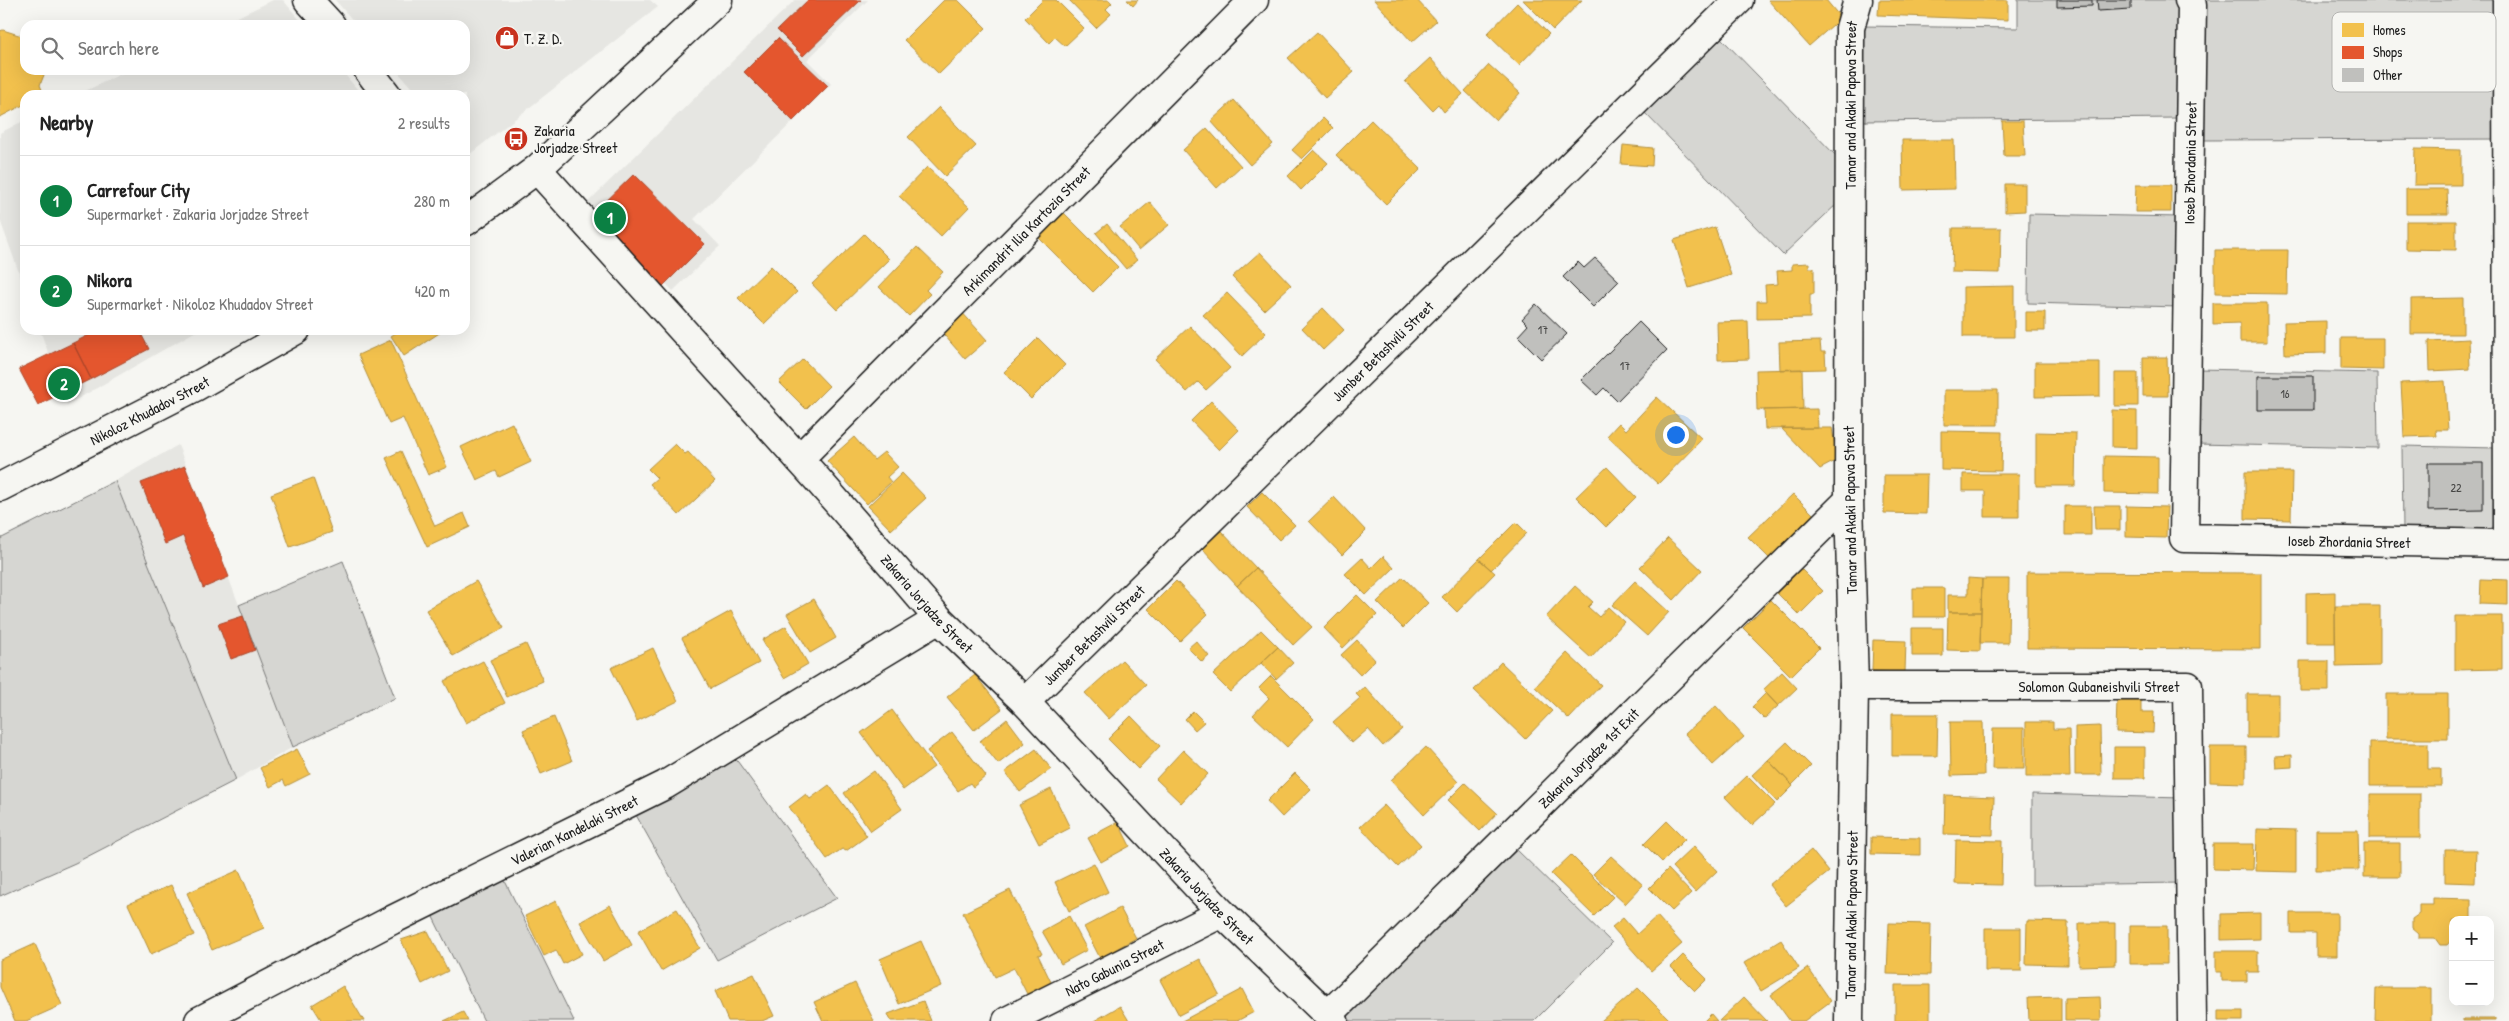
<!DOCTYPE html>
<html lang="en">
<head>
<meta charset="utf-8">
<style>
  body { margin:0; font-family:"Patrick Hand",sans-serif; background:#f2f2f2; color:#222 }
  .controls { position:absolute; right:15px; bottom:15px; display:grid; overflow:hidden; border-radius:10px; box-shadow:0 5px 20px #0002 }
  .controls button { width:45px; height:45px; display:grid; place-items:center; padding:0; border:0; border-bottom:1px solid #e0e0e0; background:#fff; color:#222; font:25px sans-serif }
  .you { position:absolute; left:1675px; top:434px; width:18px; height:18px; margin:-12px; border:4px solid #fff; border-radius:50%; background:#1a73e8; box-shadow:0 0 0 8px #1a73e833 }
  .badge { display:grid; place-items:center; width:32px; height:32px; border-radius:50%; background:#0b8043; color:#fff; font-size:16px; font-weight:700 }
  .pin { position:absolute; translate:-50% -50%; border:2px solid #fff; box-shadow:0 1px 5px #0006 }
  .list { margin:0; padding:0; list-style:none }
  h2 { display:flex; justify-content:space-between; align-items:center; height:65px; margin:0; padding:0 20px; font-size:21px }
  h2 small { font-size:16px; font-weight:400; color:#767676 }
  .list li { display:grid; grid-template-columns:32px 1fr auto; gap:15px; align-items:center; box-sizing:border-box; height:90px; padding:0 20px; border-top:1px solid #e0e0e0 }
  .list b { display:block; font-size:19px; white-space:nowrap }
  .list p { margin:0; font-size:16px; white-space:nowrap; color:#767676 }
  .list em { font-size:16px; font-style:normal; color:#767676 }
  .icon { flex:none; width:28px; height:28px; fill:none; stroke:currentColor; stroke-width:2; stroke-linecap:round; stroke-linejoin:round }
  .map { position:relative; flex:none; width:2509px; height:1021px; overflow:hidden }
  .search { position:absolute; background:#fff; box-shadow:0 5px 20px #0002; left:20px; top:20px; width:450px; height:55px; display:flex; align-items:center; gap:12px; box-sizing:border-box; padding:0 18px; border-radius:15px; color:#767676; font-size:19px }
  .panel { position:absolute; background:#fff; box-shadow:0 5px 20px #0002; left:20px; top:90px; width:450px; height:245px; border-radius:15px }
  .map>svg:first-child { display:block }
</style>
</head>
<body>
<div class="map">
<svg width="2509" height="1021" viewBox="0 0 2509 1021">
  <rect width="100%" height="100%" fill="#f6f6f2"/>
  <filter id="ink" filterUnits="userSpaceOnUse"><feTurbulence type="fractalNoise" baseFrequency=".02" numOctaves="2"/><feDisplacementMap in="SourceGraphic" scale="10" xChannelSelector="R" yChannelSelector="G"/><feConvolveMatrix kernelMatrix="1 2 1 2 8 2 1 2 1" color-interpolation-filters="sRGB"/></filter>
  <g filter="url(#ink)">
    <!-- built -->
    <path fill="#e6e6e2" d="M273,0H283L304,25H221Z
      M335,0H650L658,7L470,154L465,149V95H418L396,70H465V25H357Z
      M795,0H868L807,60L831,84L694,219L720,246L673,291L587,203Z
      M129,70H341L362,95H77Z
      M25,120V289L0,220V133Z
      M40,330H198L67,405Z
      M178,445L293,747L236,780L115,481Z"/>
    <!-- green -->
    <path fill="#d6d6d2" stroke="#797977" d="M2018,0H2181L2178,118L1863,121L1861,26L2018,28Z
      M2205,0H2499V139L2203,140Z
      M1720,37L1842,162L1840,201L1783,255L1643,111Z
      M2029,214L2180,217L2179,307L2028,303Z
      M2199,369L2377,373L2378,448L2196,444Z
      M2402,446L2497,448L2496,524L2486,533L2403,531Z
      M115,481L236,780L75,863L0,896V539Z
      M343,561L395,698L293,747L239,605Z
      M735,758L837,898L717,960L636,815Z
      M2032,794L2182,798V883L2032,885Z
      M1515,848L1612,943L1534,1021H1351L1344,1013Z
      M504,879L574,1021H484L432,915Z"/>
    <!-- homes -->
    <path fill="#f2c14e" stroke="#b2903f" d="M944,0H958L986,28L939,74L904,40Z
      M1043,0H1056L1084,28L1065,46L1055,37L1049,43L1025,18Z
      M1069,0H1109L1112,3L1106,9L1111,14L1096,28Z
      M1127,0H1138L1133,6Z
      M1374,0H1417L1436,21L1412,42Z
      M1523,0H1582L1553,30Z
      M1768,0H1826L1841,18L1809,46Z
      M1879,0H2008V20L1878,15Z
      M1517,3L1549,34L1519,65L1487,34Z
      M3,30L25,37V70H46L40,85L44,95H25V104L0,117V31Z
      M1317,32L1354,72L1325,98L1288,58Z
      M1430,58L1463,94L1444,112L1438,104L1432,110L1405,81Z
      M1489,65L1520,93L1496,120L1465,91Z
      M1234,100L1273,144L1250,165L1211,121Z
      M939,107L976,146L945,176L908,137Z
      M1323,118L1333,128L1302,159L1292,150Z
      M1371,120L1421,169L1386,204L1336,155Z
      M2002,121H2023L2025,156H2004Z
      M1207,128L1241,166L1217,188L1183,150Z
      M1902,140H1954L1955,189L1903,190Z
      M1623,145L1653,148L1652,166L1621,164Z
      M2415,149L2461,150V185H2414Z
      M1314,150L1328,163L1301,190L1288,176Z
      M927,167L969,207L941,236L899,196Z
      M2005,184H2025V211L2005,212Z
      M2136,185H2171V212H2135Z
      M2406,189H2447L2448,214H2406Z
      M1150,202L1169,225L1139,250L1120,227Z
      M1063,212L1118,267L1093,292L1038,237Z
      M2406,221H2456V250L2406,249Z
      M1107,224L1137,260L1126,269L1096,233Z
      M1715,227L1731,275L1689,288L1674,240Z
      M1953,228H2001L2000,273L1952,272Z
      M864,234L889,259L837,310L812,284Z
      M917,247L943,272L926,290L930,294L909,316L879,287Z
      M2215,250H2288L2287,294L2215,293Z
      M1260,252L1291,285L1264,310L1232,277Z
      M1809,263V268H1814V294H1810V318L1757,319V301H1766L1765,285L1778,284L1777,271L1792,270V264Z
      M771,266L797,292L764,324L738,298Z
      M2014,286V337H1963V287Z
      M1227,293L1266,333L1242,356L1203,315Z
      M2463,298V334H2411V299Z
      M2213,303H2267V342H2240V323L2213,324Z
      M1323,308L1344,330L1323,350L1302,328Z
      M959,309L987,340L965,359L938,328Z
      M2026,312H2045V331H2026Z
      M1748,321L1749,359L1718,360L1717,322Z
      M2326,321V353L2285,354L2284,322Z
      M1190,326L1230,368L1206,390L1198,382L1187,392L1155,359Z
      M400,330H444L404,356L391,336Z
      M1038,338L1065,365L1031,399L1004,372Z
      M2341,338H2383V370L2341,369Z
      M2469,339L2470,369L2430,371L2429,341Z
      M391,340L447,467L428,475L403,418L389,424L358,355Z
      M1820,341L1821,352H1825L1826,369L1780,370L1779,342Z
      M2143,357H2167L2168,396H2143Z
      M803,359L829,386L806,409L779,382Z
      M2035,362H2100V396L2035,397Z
      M1802,369L1803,409L1757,410L1756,370Z
      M2115,373H2138V406H2115Z
      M2445,381L2448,430H2436L2437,436L2404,437L2401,383Z
      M1944,390H1998V425H1944Z
      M1657,397L1702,439L1658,484L1607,436L1619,423L1626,430Z
      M1211,401L1239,430L1219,450L1191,421Z
      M1817,409L1818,428L1765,429L1764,410Z
      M2112,410L2137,411V448L2112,447Z
      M512,423L531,462L499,477L496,471L477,480L461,447Z
      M1781,428H1832L1837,460L1820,469Z
      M1941,431L2002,432L2001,471L1941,470Z
      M2036,432L2076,433L2075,486H2036Z
      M854,437L874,460L884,452L898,467L887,477L891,482L867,504L827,461Z
      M675,444L685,454L688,452L715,481L679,515L650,484L657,478L648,469Z
      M401,451L435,526L464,513L470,527L427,547L386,458Z
      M2104,456L2158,457V494L2104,493Z
      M1607,467L1636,497L1606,527L1576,497Z
      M2245,472H2292L2291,520L2245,519Z
      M902,473L926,498L891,530L868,506Z
      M1963,474H2019V517H1985V491H1963Z
      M1884,475H1927L1926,514L1884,513Z
      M313,478L332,532L290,547L271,494Z
      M1262,492L1295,525L1279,540L1247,507Z
      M1793,494L1815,516L1770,559L1748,537Z
      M1334,497L1366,531L1342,555L1309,521Z
      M2065,506H2091V535H2065Z
      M2094,506H2120V530H2095Z
      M2126,506L2167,507L2166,538L2126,537Z
      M1516,522L1527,533L1491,570L1479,559Z
      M1221,531L1256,568L1237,586L1202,548Z
      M1668,538L1702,570L1674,600L1640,567Z
      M1383,556L1394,568L1366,595L1345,574L1362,558L1371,568Z
      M1479,559L1495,573L1457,612L1442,597Z
      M1799,567L1823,591L1799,615L1775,591Z
      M1256,568L1312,627L1293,645L1237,586Z
      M2027,572L2261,573V649L2027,648Z
      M1403,577L1428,603L1403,628L1377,602Z
      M1968,578L1982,579L1981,612H1948V595H1968Z
      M1982,579H2009L2008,643H1980Z
      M2481,579L2508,580V605L2480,604Z
      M476,581L504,628L453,656L426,610Z
      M1176,581L1208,614L1180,641L1148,609Z
      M1635,581L1669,612L1647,636L1612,605Z
      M1575,586L1593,602L1588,607L1599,617L1608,607L1624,622L1591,658L1546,617Z
      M1913,588H1944V617H1913Z
      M2335,592V643H2306V593Z
      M1357,595L1377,615L1343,648L1324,628Z
      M814,599L836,638L810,653L787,614Z
      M1771,600L1819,648L1791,676L1743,628Z
      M2335,606H2380V666L2336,667Z
      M731,611L759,663L710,689L682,638Z
      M1948,612H1981L1980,651L1947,650Z
      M2455,616H2502V669L2455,670Z
      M786,626L808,664L784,678L762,640Z
      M1912,628H1943V656H1912Z
      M1261,630L1278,647L1230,692L1213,675Z
      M1357,640L1375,660L1360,675L1341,655Z
      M1873,640L1906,641L1905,672L1872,671Z
      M1196,641L1209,656L1202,662L1188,648Z
      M526,644L543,681L507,697L490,660Z
      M1278,647L1293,663L1276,679L1261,663Z
      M653,648L678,701L637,721L611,668Z
      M1567,653L1601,685L1569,719L1535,687Z
      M1122,660L1146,685L1109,719L1085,693Z
      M483,661L505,703L466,723L444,681Z
      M2300,661H2329V691H2300Z
      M1501,662L1552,711L1525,739L1474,690Z
      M1782,672L1797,688L1778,706L1763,690Z
      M975,675L1002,709L974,730L947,697Z
      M1271,676L1314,719L1287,747L1253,715L1269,698L1259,688Z
      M1365,687L1402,729L1383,746L1368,729L1352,743L1333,722L1360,698L1356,694Z
      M1766,693L1778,706L1764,719L1752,707Z
      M2247,694H2278V738H2247Z
      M2386,694H2448V739H2386Z
      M2117,700H2141V712H2154L2153,733L2116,732Z
      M1716,706L1744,737L1713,765L1685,734Z
      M892,710L934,767L903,790L861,733Z
      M1193,711L1204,722L1195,730L1185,719Z
      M1892,714H1938L1937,756H1892Z
      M1131,716L1160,746L1138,769L1108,739Z
      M554,717L572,761L541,774L523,730Z
      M1007,719L1025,743L998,764L980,741Z
      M1950,722H1983L1984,775L1951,776Z
      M2026,722H2053V729H2069L2070,777H2026Z
      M2100,726L2101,775H2075V727Z
      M1993,728H2024V769H1992Z
      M952,732L986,776L973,787L970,783L958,791L927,751Z
      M1787,742L1811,766L1792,785L1768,760Z
      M2370,743H2428V769H2441V786H2370Z
      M1426,747L1458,782L1424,815L1391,780Z
      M2114,747H2145V778H2114Z
      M2210,747H2246V783L2210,782Z
      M297,749L310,774L286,786L283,780L270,787L260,768Z
      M1036,749L1051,769L1020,792L1005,772Z
      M1183,750L1208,774L1181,803L1156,779Z
      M2292,755V767L2276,768L2275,756Z
      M1768,760L1793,786L1777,802L1752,775Z
      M874,771L902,809L871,831L844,793Z
      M1295,773L1311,789L1282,817L1267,801Z
      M1747,776L1775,804L1752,825L1725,797Z
      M1465,783L1497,813L1480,831L1448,800Z
      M829,785L867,836L846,851L842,849L827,859L789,807L806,794L810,799Z
      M1051,789L1070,828L1039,844L1019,805Z
      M2370,794H2420V838H2370Z
      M1945,795L1994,797L1993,835L1944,834Z
      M1384,805L1421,845L1398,867L1360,827Z
      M1667,821L1685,839L1662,862L1644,844Z
      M1118,822L1130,846L1101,862L1088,838Z
      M2257,829L2296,830V872L2256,871Z
      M2316,830H2358L2359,870H2316Z
      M1871,837L1920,838V855L1871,854Z
      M1956,840L2002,841L2001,885L1955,884Z
      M2364,843H2400V877H2364Z
      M2213,844H2254L2253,870L2213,869Z
      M1694,846L1717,871L1695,892L1672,867Z
      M1811,850L1829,872L1786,906L1769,885Z
      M2445,850H2476L2475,883L2445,882Z
      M1571,855L1613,897L1594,916L1551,874Z
      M1611,856L1643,885L1625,904L1593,874Z
      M1094,863L1108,892L1069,911L1055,882Z
      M1668,869L1691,893L1672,911L1649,888Z
      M239,870L264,928L212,950L187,893Z
      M171,885L194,935L151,954L128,904Z
      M1010,890L1042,954L1038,955L1051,982L1027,994L1014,968L995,977L963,913Z
      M2433,898L2471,899V919L2453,920V938L2447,945H2440L2435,938H2419V934L2412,928V919L2419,914V905H2433Z
      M556,901L582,954L563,964L556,950L544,956L525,916Z
      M610,905L632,945L603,961L580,922Z
      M1120,908L1136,938L1100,958L1084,927Z
      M677,909L700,948L661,971L638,931Z
      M2260,913V939L2221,940V914Z
      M2291,913H2337V956H2316V933H2291Z
      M1069,916L1087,950L1061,964L1042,931Z
      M1657,916L1682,944L1651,971L1612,927L1623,918L1637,934Z
      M2027,921L2068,922V965L2026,964Z
      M1889,923L1931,924L1930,975L1887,974Z
      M2079,923H2115V965L2079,966Z
      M2130,926H2167V964H2130Z
      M1985,928H2021V971H1985Z
      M428,931L448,971L422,984L401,940Z
      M1781,940L1799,968L1761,991L1744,963Z
      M921,941L941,986L899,1004L880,959Z
      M35,944L62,1005L26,1021H15L0,987V960Z
      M2216,951H2258V972H2247V981H2222V972H2216Z
      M1683,955L1707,979L1695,991L1671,967Z
      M1200,959L1219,994L1179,1015L1160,980Z
      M1808,968L1831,1001L1804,1021H1790L1771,995Z
      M754,974L774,1016L762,1021H728L715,991Z
      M855,983L874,1021H823L814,1002Z
      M1895,985H1930V1021H1895Z
      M343,986L364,1021H322L312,1005Z
      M1638,988L1671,1021H1601Z
      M2376,988H2431V1021H2375Z
      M1242,989L1254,1012L1237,1021H1182Z
      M1744,997L1767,1021H1719Z
      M2061,997V1021H2029L2028,998Z
      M2100,997L2101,1021H2065V998Z
      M923,1001L931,1021H891L888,1014Z
      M1120,1006L1129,1021H1094Z
      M2218,1011H2243V1021H2218Z
      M463,1012L468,1021H444Z
      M1711,1014L1717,1021H1704Z
      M2463,1019H2495V1021H2463Z"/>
    <!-- shops -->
    <path fill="#e4572e" stroke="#a84529" d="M808,0H861L803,56L777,30Z
      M778,38L828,86L793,121L744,72Z
      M634,174L705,244L663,286L592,215Z
      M94,330H139L149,349L91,379L73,343L95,332Z
      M73,343L91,379L38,405L19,369Z
      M185,466L229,577L203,588L183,536L165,544L141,483Z
      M243,616L255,650L231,659L218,624Z"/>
    <!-- building -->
    <path fill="#c0c0bd" stroke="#1c1c1c" d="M2057,0H2092V6L2057,7Z
      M2097,0H2131V9L2098,11Z
      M1595,258L1619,281L1593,307L1563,277L1578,262L1584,268Z
      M1536,304L1567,334L1541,359L1518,336L1528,325L1522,319Z
      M1639,322L1667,350L1617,401L1604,388L1597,395L1581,380Z
      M2258,376H2313V410H2258Z
      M2428,463H2483V510L2428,511Z"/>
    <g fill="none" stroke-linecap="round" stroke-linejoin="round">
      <!-- minor casing -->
      <g stroke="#1c1c1c" stroke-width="31">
        <g id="minor">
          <path d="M308,0L331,25"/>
          <path id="s1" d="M2189,0L2192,5L2184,538L2508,544L2507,0"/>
          <path d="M368,70L387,95"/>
          <path id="s2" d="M799,459L1254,0"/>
          <path id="s3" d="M1854,686H2188L2192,1021"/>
          <path id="s4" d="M1025,702L1739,0"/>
          <path id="s5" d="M1328,1015L1849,500"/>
          <path id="s6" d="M199,1021L392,920L665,785L939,619"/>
          <path id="s7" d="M1007,1021L1222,913"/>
          <path id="s8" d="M1849,1021L1854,686L1849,500L1850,28L1858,0"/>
        </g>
      </g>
      <!-- tertiary casing -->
      <g stroke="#1c1c1c" stroke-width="31">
        <g id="tertiary">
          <path id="s9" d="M537,169L817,479L939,619L1025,702L1222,913L1334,1021"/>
        </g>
      </g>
      <!-- secondary casing -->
      <g stroke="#1c1c1c" stroke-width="31">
        <g id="secondary">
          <path d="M465,222L537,169L718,0"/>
          <path id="s10" d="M0,487L195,387L296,330"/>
        </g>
      </g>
      <!-- minor -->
      <use href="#minor" stroke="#f6f6f2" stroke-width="28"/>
      <!-- tertiary -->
      <use href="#tertiary" stroke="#f6f6f2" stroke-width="28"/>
      <!-- secondary -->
      <use href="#secondary" stroke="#f6f6f2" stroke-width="28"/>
    </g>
  </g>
  <!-- icons -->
  <defs>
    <g id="shop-disc" transform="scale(1.25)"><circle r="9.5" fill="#c8321e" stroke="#f6f6f2"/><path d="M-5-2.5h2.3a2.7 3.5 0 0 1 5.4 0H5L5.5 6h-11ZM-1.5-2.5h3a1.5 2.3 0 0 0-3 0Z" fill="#fff"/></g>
    <g id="bus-disc" transform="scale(1.25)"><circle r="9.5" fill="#c8321e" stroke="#f6f6f2"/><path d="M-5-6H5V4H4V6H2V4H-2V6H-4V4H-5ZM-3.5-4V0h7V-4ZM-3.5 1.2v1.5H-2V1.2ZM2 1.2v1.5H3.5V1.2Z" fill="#fff"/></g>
  </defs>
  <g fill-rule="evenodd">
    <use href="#shop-disc" x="507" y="38"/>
    <use href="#bus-disc" x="516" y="139"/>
  </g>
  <g text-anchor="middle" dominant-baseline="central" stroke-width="5" stroke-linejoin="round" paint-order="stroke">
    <!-- number labels -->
    <g font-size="12" fill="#454544">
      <text x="1543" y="329">17</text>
      <text x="1625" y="365">17</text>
      <text x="2285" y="393">16</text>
      <text x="2456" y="487">22</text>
    </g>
    <!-- poi labels -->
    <g font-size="15" fill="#1c1c1c" stroke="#f6f6f2" text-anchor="start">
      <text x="524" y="38">T. Z. D.</text>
      <text x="534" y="130">Zakaria<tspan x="534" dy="17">Jorjadze Street</tspan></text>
    </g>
    <!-- street labels -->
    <g font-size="15" fill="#1c1c1c" stroke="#f6f6f2">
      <text stroke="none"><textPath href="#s8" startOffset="916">Tamar and Akaki Papava Street</textPath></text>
      <text transform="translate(2190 163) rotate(-89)">Ioseb Zhordania Street</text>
      <text stroke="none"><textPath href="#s2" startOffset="322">Arkimandrit Ilia Kartozia Street</textPath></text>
      <text stroke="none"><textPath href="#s4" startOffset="501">Jumber Betashvili Street</textPath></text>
      <text stroke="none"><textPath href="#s10" startOffset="168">Nikoloz Khudadov Street</textPath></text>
      <text transform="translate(1850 510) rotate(-91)">Tamar and Akaki Papava Street</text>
      <text stroke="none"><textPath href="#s1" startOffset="704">Ioseb Zhordania Street</textPath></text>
      <text stroke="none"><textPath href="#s9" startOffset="584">Zakaria Jorjadze Street</textPath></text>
      <text stroke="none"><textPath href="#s4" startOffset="96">Jumber Betashvili Street</textPath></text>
      <text stroke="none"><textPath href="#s3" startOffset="245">Solomon Qubaneishvili Street</textPath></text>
      <text stroke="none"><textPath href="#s5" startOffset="366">Zakaria Jorjadze 1st Exit</textPath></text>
      <text stroke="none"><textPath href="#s6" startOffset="421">Valerian Kandelaki Street</textPath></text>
      <text stroke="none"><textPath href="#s9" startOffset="989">Zakaria Jorjadze Street</textPath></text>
      <text stroke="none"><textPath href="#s8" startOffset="106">Tamar and Akaki Papava Street</textPath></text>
      <text stroke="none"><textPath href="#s7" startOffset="120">Nato Gabunia Street</textPath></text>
    </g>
  </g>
  <!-- legend -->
  <rect x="2332" y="12" width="164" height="80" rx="8" fill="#f6f6f2" stroke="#b5b5b2" stroke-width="1"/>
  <rect x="2342" y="23" width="22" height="14" fill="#f2c14e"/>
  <rect x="2342" y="46" width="22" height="13" fill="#e4572e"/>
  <rect x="2342" y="68" width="22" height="14" fill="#c0c0bd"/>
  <g font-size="14" fill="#1c1c1c">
    <text x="2373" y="35">Homes</text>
    <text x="2373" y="57">Shops</text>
    <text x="2373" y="80">Other</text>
  </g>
</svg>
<div class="controls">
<button>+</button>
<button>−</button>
</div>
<div class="you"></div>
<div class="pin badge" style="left:610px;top:218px">1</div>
<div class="pin badge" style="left:64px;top:384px">2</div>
<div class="search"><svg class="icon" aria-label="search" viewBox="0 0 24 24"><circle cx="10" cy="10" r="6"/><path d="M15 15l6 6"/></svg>Search here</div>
<section class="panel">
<h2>Nearby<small>2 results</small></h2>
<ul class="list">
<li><span class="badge">1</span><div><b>Carrefour City</b><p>Supermarket · Zakaria Jorjadze Street</p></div><em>280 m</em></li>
<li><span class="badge">2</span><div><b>Nikora</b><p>Supermarket · Nikoloz Khudadov Street</p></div><em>420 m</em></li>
</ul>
</section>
</div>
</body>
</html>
